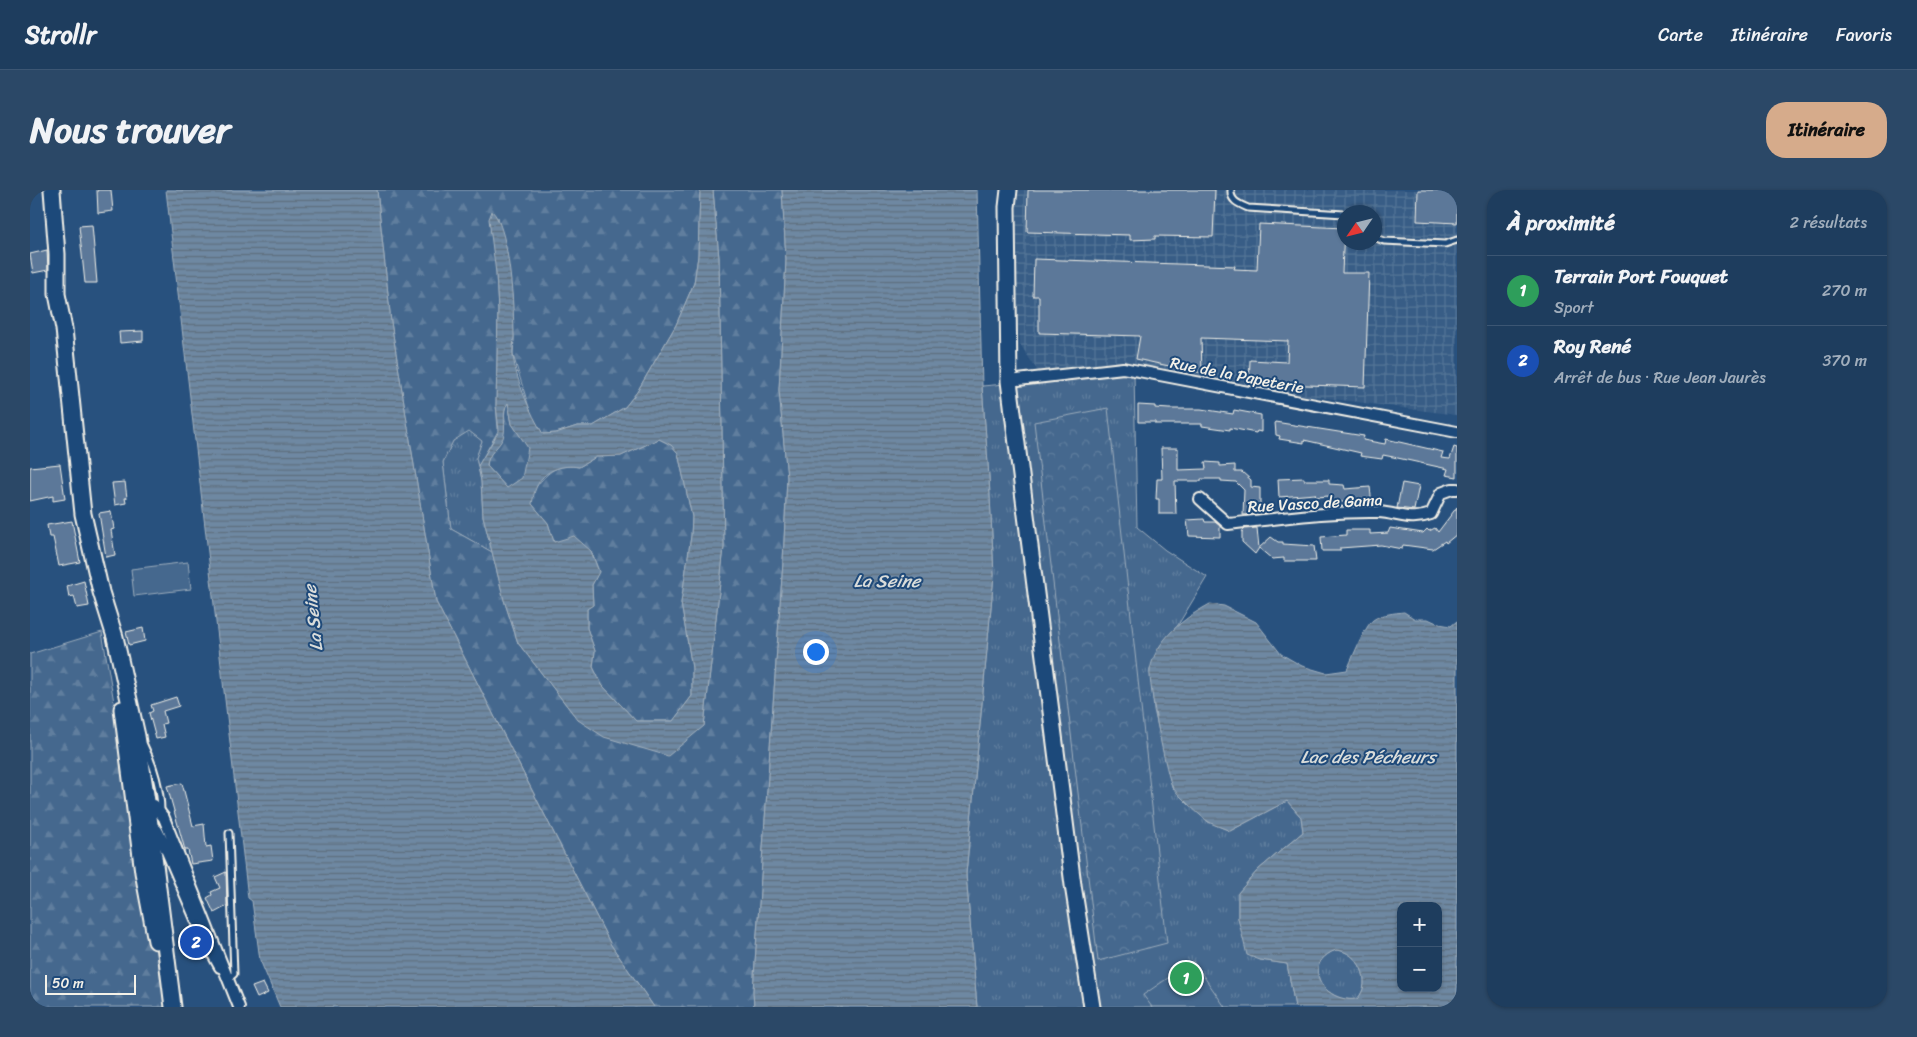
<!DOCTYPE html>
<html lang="fr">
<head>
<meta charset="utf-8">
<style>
  body { margin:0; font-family:Sriracha,sans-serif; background:#2b4867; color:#f1f3f6 }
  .controls { position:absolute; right:15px; bottom:15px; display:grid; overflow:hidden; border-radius:10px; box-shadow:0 1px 4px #0004 }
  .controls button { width:45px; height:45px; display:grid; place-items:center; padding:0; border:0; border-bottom:1px solid #3c5673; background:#1e3d5e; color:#f1f3f6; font:25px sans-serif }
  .compass { position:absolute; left:1307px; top:15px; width:45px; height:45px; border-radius:50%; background:#1e3d5e; box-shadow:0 1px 4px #0004; rotate:235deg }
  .scale { position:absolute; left:15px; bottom:12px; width:91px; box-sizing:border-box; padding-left:5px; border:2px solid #f4f1e8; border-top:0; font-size:14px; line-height:18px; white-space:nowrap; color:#f4f1e8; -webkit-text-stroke:4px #1f4a7a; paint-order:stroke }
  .you { position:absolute; left:785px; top:461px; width:18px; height:18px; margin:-12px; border:4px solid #fff; border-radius:50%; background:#1a73e8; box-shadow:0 0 0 8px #1a73e833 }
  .badge { display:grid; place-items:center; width:32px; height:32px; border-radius:50%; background:#d6ab8b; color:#fff; font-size:16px; font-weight:700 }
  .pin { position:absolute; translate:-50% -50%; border:2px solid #fff; box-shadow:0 1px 5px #0006 }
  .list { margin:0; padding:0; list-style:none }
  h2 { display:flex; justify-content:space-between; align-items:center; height:65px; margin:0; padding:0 20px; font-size:21px }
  h2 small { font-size:16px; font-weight:400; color:#a1aebc }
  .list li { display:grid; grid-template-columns:32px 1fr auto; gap:15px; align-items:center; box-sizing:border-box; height:70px; padding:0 20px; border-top:1px solid #3c5673 }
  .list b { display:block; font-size:19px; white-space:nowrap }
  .list p { margin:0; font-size:16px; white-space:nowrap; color:#a1aebc }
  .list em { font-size:16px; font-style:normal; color:#a1aebc }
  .map { position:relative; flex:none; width:1427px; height:817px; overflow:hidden; border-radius:20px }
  header { display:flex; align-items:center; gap:30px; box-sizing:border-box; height:70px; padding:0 25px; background:#1e3d5e; border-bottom:1px solid #3c5673 }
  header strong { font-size:24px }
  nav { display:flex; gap:28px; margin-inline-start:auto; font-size:18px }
  .intro { display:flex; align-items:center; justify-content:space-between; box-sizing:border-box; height:120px; padding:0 30px }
  h1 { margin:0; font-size:35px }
  .button { padding:12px 22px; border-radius:20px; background:#d6ab8b; color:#111; font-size:18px; font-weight:700 }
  main { display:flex; gap:30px; padding:0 30px }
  aside { flex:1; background:#1e3d5e; border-radius:20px; box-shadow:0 1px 4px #0004 }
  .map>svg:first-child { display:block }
</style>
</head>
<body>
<header>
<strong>Strollr</strong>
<nav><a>Carte</a><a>Itinéraire</a><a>Favoris</a></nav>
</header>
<div class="intro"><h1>Nous trouver</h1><a class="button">Itinéraire</a></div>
<main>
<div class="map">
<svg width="1427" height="817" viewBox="0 0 1427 817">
  <defs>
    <pattern id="industrial-grid" width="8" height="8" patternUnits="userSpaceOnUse" patternTransform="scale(1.25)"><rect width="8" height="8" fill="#375d86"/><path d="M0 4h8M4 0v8" fill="none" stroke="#557597"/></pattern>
    <pattern id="grass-tufts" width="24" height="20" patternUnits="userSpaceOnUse" patternTransform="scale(1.25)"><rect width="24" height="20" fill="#45688e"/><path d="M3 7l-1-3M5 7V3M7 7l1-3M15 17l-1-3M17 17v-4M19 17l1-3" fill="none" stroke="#607e9e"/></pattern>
    <pattern id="forest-firs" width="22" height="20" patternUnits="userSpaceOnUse" patternTransform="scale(1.25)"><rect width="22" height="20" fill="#45688e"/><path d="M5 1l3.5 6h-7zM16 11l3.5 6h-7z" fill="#607e9e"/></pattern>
    <pattern id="park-crowns" width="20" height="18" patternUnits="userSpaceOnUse" patternTransform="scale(1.25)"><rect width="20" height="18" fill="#45688e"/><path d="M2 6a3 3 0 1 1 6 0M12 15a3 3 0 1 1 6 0" fill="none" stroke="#607e9e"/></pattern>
    <pattern id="water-rules" width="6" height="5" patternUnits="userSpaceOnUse" patternTransform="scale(1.25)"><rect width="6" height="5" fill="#6e88a2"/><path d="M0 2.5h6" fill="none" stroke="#5f6e7d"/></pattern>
  </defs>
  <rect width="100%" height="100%" fill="#28517e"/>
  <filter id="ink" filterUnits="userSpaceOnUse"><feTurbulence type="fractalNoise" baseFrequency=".02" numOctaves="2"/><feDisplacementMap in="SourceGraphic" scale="10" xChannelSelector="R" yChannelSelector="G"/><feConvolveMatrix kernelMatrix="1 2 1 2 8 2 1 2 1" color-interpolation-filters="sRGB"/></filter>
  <g filter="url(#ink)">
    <!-- industrial -->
    <path fill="url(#industrial-grid)" fill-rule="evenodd" d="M987,0H1427V225L1104,183H1009L990,154L982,64ZM1314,22H1344V52H1314Z"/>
    <!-- grass -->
    <path fill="url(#grass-tufts)" stroke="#9cacbb" d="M1104,183L1107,337L1135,360L1177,387L1148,435L1130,456L1120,480L1124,520L1142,597L1178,632L1200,641L1257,611L1271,627L1273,642L1228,680L1208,703V728L1230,770L1257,774L1265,817H947L936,684L964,385L959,287L952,196Z
      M439,240L452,251L446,268L451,291L453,326L462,362L421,339L413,272L423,251Z
      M1306,760C1328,761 1344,792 1327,809C1294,814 1269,774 1306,760Z"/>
    <!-- forest -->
    <path fill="url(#forest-firs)" stroke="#9cacbb" d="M347,0H670L668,66L664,93L646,135L607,202L595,217L563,236H547L526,243L513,244L501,224L483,165L484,149L482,106L477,68L468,27L466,83L468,121L466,215L468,239L475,232L474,219L478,212L482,234L499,258L506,297C519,281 526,274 549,277L566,267L591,266L629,249L641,255L648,263L662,327L661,346L651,413L662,478V506L643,531H606L572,495L563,477L565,461L557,438V418L563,415L562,395L569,381L561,361L524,352L518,333L502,314L477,298L457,276L458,268L472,249L468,241L448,276L446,268L452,251L439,241L423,251L413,272L421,339L462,362L474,410L488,453L548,530L674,536L694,357L689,68L683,0H752L756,70L749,200L757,287L753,372L723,801L724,817H624L581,755L406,412L361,132Z
      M72,442L136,817H0V464Z"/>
    <!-- park -->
    <path fill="url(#park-crowns)" stroke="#9cacbb" d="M1078,218L1137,753L1068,771L1004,232Z"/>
    <!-- garden -->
    <path fill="#45688e" stroke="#9cacbb" d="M158,372L161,399L104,406L101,379Z
      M1163,771L1195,817H1122L1113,805Z"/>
    <!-- water -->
    <path fill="url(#water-rules)" stroke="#a4b2be" fill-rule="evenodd" d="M136,0H347L361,132L406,412L581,755L624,817H250L230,770L222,711L218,708Z
      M670,0H683L689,68L694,357L674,536L638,566L574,547L548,530L488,453L474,410L453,326L451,291L448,276L469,241L466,215L468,121L466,83L459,29L462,21C480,38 484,120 484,147C484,153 482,160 483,166C486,190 500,223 513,244L526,243L547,236H563L595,217L607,202L646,135L664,93L668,66ZM478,213L482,234L498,258L492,288L477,298L457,276C458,262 468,259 473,248C477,237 471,222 478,213ZM629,249L641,255L648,263L662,327L661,346L651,413L662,478V506L643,531H606L572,495L563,477L565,461L557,438V419L563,415L562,395L569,382L561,361L544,346L524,352L518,333L502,314C503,309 504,302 506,298C513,280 532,274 549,277L566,267L591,266Z
      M752,0H947L952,196L959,287L964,385L936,684L947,817H724L723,801L753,372L757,288L749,200L756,70Z
      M1180,414L1194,416L1226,432L1251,464L1272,476L1296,483L1317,480C1322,469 1335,436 1343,430C1351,424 1365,423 1374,422L1385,429H1398L1409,434L1421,436L1427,431V817H1265L1257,774L1230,770L1217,765L1208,728V703L1228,680L1273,642L1271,627L1257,611L1200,641C1194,638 1186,636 1179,632C1172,628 1148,605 1143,598C1137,589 1118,492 1120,480C1126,449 1154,428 1180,414ZM1371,716H1408V798H1371ZM1306,760C1328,761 1344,792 1327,809C1294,814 1269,774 1306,760Z"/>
    <!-- building -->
    <path fill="#5b7899" stroke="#f4f1e8" d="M67,0H81L83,21L68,23Z
      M998,0H1185L1183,47L1125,46V49L1100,50V45L997,42Z
      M1388,0H1427V33L1387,31Z
      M1229,34L1314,38L1312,83H1339L1335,197L1219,193L1220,170L1257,172L1258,151L1171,148L1172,183L1106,169L1110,146L1009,143V106H1003L1004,69L1205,76L1204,79L1227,80Z
      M62,35L67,93H55L49,36Z
      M17,60L18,80L3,83L0,64Z
      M113,141V151L90,153L89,142Z
      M1108,215L1125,216V218L1139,219H1171L1203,224L1204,220L1231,225V242L1227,241L1226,243L1200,238V240L1172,236V234H1125V232H1108Z
      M1245,232L1334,246L1333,250L1355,254L1356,249L1413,262L1411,268L1420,269L1424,257L1427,258V287L1416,285L1418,279L1363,267L1353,265L1352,269L1330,266L1331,263L1274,250V253L1249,249L1250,246L1246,245Z
      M1131,258H1148V280L1176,279L1175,272L1190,273V276L1205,275V282H1212L1221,290V297L1230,298V324L1213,325L1214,300L1206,292L1191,291V289H1171V291H1145L1146,324H1129V309H1126L1127,289H1132Z
      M30,274L35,309L23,311V306L0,311V277Z
      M1274,288V290H1299V294L1314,295L1315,299L1340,297L1342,315H1321V312H1300L1299,306L1286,307L1285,304L1249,307L1248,289Z
      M95,292L97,308H95L96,313L85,315L82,293Z
      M1372,293L1389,296L1384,320L1367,318Z
      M1427,317V344L1416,353L1415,351L1403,359L1373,355L1372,359L1351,355L1310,358V361H1292L1291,347L1316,345V340H1340V344L1358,343L1360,338L1393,343L1397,339L1399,341L1405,338L1408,342Z
      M81,321L84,339L81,340L85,365L76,367L69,323Z
      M1174,329L1175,332H1185L1190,336V347L1159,346L1157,330Z
      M42,331L50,372L29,376L23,347H19L17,335Z
      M1227,338L1229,358L1241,347L1248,352H1253V354L1284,356L1286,371H1254V368L1242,369L1229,358L1225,364L1212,352V342L1214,339Z
      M54,391L59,416L47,418L44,406L39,407L37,396Z
      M113,438L115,451L99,455L96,442Z
      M146,507L149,516L133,521L136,533L132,534L135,547L126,549L119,523L123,521L121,515Z
      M152,593L163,636L174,634L176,657L181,656L183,671L161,674L158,660H155L137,596Z
      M196,682L197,716L184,723L177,708L182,705L181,702L190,698L185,687Z
      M233,793L238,803L227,808L222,797Z"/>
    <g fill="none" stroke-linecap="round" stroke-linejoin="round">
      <!-- lane casing -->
      <g stroke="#f4f1e8" stroke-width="9">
        <path id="lane" d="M1201,0C1200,11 1209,14 1218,18L1314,24
          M1344,47L1354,51L1415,54L1427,50
          M114,555C124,575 131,600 131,621
          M198,789L204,784L199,643"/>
      </g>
      <!-- street casing -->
      <g stroke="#f4f1e8" stroke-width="14">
        <path id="street" d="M979,191L1093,178L1427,242
          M1170,309L1198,334C1247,329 1298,321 1348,322C1368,323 1380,332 1401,324L1411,303L1422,299H1427
          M113,615H124L134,628L209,817
          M120,634L127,640L132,650L175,750L190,777"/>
      </g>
      <!-- secondary casing -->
      <g stroke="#f4f1e8" stroke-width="19">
        <path id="secondary" d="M22,0L27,64V104L34,139L53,324L71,402L85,447L107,546L117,611L143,817
          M979,0L977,17L979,191L1043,695L1062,817
          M92,519L113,682L126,751"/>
      </g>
      <!-- lane -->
      <use href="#lane" stroke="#1f4a7a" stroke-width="5"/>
      <!-- street -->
      <use href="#street" stroke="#1f4a7a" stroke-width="10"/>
      <!-- secondary -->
      <use href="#secondary" stroke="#1f4a7a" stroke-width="15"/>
    </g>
  </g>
  <g text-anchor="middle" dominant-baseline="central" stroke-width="4" stroke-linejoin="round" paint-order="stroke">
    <!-- street labels -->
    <g font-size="16" fill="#f4f1e8" stroke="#1f4a7a">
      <text transform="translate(1207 185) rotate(11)">Rue de la Papeterie</text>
      <text transform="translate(1285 313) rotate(-3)">Rue Vasco de Gama</text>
    </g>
    <!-- water labels -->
    <g font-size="18" font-style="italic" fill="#d9dcda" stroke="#1f4a7a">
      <text x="857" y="391">La Seine</text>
      <text transform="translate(283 428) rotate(-96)">La Seine</text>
      <text x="1338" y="567">Lac des Pécheurs</text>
    </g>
  </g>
</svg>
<div class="controls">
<button>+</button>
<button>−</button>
</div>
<svg class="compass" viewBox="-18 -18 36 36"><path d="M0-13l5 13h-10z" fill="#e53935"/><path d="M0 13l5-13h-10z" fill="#a1aebc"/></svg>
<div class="scale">50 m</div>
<div class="you"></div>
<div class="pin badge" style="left:1156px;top:788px;background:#2e9e5b">1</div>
<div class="pin badge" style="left:166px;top:752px;background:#1a4fb4">2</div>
</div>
<aside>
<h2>À proximité<small>2 résultats</small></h2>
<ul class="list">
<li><span class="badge" style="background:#2e9e5b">1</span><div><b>Terrain Port Fouquet</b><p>Sport</p></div><em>270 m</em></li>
<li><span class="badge" style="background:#1a4fb4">2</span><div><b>Roy René</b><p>Arrêt de bus · Rue Jean Jaurès</p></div><em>370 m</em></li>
</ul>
</aside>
</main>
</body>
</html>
